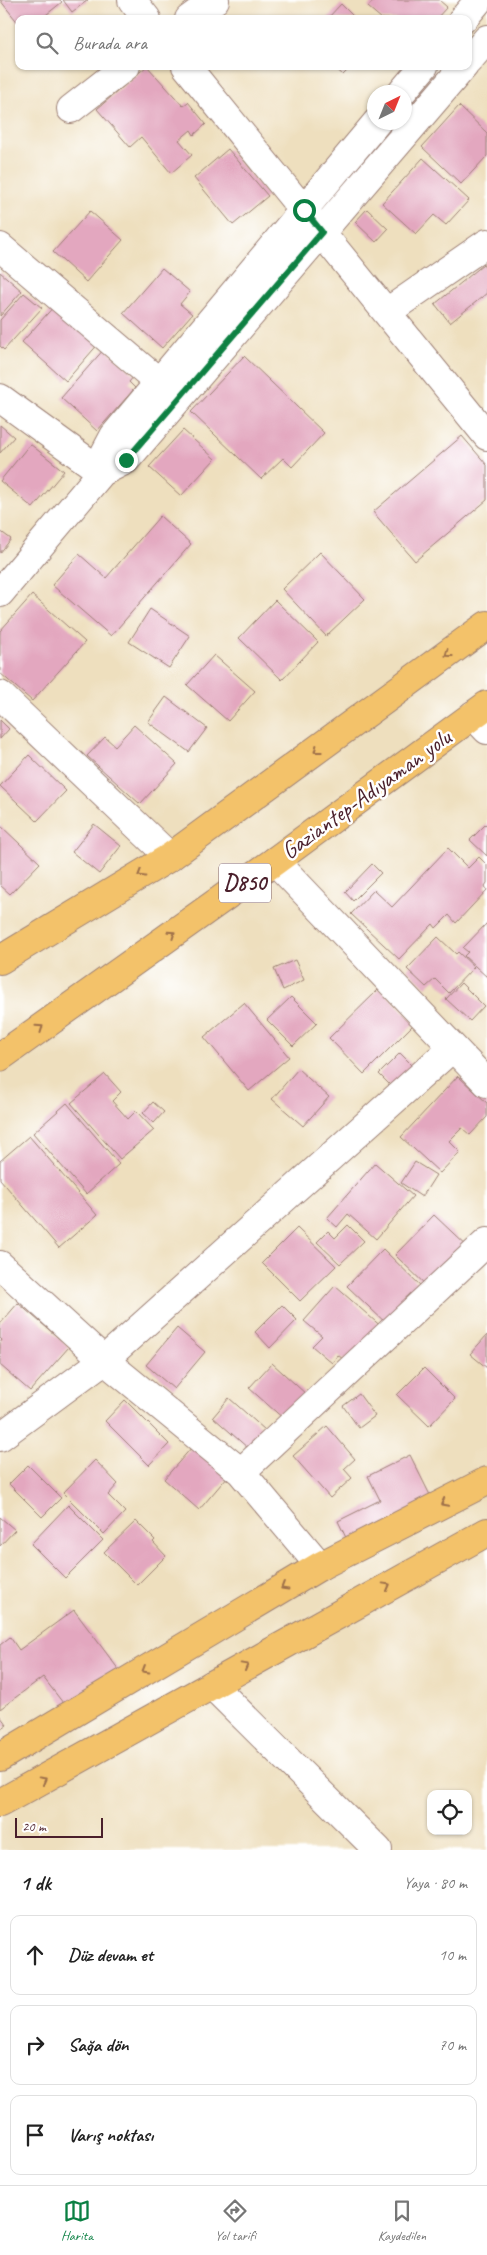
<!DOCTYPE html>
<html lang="tr">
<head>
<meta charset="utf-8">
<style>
  body { margin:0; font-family:Caveat,sans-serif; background:#f6f6f6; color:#222 }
  .controls { position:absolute; right:15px; bottom:15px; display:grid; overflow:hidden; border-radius:10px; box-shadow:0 1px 4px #0004 }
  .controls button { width:45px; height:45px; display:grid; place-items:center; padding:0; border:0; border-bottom:1px solid #e0e0e0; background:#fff; color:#222; font:25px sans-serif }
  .compass { position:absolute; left:367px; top:85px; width:45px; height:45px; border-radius:50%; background:#fff; box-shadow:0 1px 4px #0004; rotate:43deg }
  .scale { position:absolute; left:15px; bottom:12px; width:88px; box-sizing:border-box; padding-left:5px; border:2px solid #4a1f2b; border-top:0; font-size:14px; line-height:18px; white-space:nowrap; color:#4a1f2b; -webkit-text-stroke:4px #fff; paint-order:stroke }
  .stop { position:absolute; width:15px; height:15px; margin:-11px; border:4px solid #0b8043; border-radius:50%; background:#fff }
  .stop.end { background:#0b8043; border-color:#fff; box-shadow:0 1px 5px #0008 }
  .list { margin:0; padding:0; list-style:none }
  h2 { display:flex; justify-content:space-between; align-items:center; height:65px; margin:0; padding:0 20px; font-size:21px }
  h2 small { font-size:16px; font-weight:400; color:#767676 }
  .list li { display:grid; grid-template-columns:32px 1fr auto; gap:15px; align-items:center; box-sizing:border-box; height:80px; margin:0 10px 10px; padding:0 10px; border:1px solid #e0e0e0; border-radius:10px }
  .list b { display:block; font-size:19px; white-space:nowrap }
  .list em { font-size:16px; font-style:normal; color:#767676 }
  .icon { flex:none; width:28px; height:28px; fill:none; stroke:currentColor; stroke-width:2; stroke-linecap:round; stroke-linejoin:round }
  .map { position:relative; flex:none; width:487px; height:1850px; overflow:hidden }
  .search { position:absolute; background:#fff; box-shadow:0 1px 4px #0004; left:15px; right:15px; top:15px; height:55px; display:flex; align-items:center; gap:12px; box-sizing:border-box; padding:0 18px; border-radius:10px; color:#767676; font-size:19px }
  .sheet { height:335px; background:#fff }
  nav { display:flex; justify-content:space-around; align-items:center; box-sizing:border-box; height:70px; border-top:1px solid #e0e0e0; background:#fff; font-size:14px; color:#767676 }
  nav a { display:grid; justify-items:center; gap:2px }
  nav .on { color:#0b8043 }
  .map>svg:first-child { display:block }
</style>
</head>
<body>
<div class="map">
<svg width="487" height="1850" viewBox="0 0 487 1850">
  <rect width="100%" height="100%" fill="#fff"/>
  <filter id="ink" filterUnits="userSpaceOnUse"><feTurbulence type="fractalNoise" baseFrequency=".02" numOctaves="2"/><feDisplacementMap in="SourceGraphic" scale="10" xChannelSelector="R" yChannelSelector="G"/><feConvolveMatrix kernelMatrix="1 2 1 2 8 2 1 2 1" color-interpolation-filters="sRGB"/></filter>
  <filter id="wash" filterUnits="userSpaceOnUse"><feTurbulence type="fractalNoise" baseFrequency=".0096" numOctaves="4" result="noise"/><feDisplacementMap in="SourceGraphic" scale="20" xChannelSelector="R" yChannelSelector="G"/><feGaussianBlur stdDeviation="1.12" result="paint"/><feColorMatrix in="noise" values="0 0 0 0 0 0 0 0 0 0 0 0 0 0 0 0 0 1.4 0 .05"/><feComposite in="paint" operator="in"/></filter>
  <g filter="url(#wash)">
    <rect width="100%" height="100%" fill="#eedfbe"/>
    <g id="blocks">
      <!-- building -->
      <path fill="#e3a7bf" d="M0,0H60L62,2L41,19H19V24Z
        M63,0H88L72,12Z
        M374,0H439L447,7L436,19H382L368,7Z
        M341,4L356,19H327Z
        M147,66L183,106L188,102L206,124L194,135L191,130L179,140L192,155L171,173L141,137L130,147L97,109Z
        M333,66H352L343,75Z
        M459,106L487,133V156L461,184L422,147Z
        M228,149L268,196L233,225L194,178Z
        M423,158L469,200L446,225L434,215L416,234L382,203Z
        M367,209L388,229L376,242L355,222Z
        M90,211L123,240L86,282L53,252Z
        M483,265L487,270V293L450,323L435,304Z
        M162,268L190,292L180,304L192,314L162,348L123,313Z
        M0,272L22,291L0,316Z
        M24,293L42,308L4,350L0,346V320Z
        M56,304L100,342L66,381L22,342Z
        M105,348L135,375L129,382L135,388L97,431L61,398Z
        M244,356L324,433L292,467L283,458L261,479L191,412Z
        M0,425L14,437L0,453Z
        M183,430L215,459L181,496L149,467Z
        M462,436L487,465V500L415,561L373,512Z
        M30,444L64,471L33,508L0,481Z
        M160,516L191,544L111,636L52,585L79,554L106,578Z
        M0,531L11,539L0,553Z
        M320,552L365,599L326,636L282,589Z
        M32,595L85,642L32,701L0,673V631Z
        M275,600L318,642L282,680L239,638Z
        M150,609L190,636L169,668L129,642Z
        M214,655L255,691L228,721L187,685Z
        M166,697L207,728L189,752L148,722Z
        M0,720L9,729L0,739Z
        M134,725L177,764L140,804L87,756L105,737L115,746Z
        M29,755L66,791L37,821L0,786Z
        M487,823V856L470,840Z
        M94,824L121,846L99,874L72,852Z
        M0,825L40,863L10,894L0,885Z
        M448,848L468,868L479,857L487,865V883L485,886L487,890L456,923L449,915L436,928L433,924L399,959L351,914L374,890L392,907Z
        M372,864L381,873L353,901L345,892Z
        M487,923V977L464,956L468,952L463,948Z
        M438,937L456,954L458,952L474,967L449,993L435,979L426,987L407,969Z
        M295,960L304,980L283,990L274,969Z
        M461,983L484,1006L470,1021L446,999Z
        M380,988L415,1023L364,1074L329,1038Z
        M291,997L317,1023L293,1046L267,1020Z
        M244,1003L289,1057L249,1091L204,1037Z
        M400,1053L419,1072L398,1093L379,1074Z
        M298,1069L329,1097L303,1126L272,1099Z
        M105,1074L121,1092L112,1101L128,1119L136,1111L154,1130L120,1159L71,1103Z
        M458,1076L487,1103V1117L470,1135L462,1128L449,1141L460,1152L440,1173L401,1137Z
        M153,1102L164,1112L154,1123L143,1113Z
        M67,1103L119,1164L86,1194L33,1133Z
        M29,1136L97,1215L59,1248L0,1179V1161Z
        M415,1162L436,1175L422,1197L401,1183Z
        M375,1163L413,1196L376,1239L348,1214L337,1227L327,1218Z
        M434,1215L472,1251L432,1291L395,1255Z
        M348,1225L364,1241L340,1264L317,1242L328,1231L335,1238Z
        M297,1228L336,1266L300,1301L262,1263Z
        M383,1249L425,1290L390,1327L347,1286Z
        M335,1286L384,1329L351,1366L338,1355L332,1363L312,1346L322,1336L304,1321Z
        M18,1303L69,1347L30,1391L0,1365V1343L2,1340L0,1338V1324Z
        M282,1305L297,1320L270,1348L255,1332Z
        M177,1328L205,1352L174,1389L146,1365Z
        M487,1335V1368L470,1354Z
        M272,1363L307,1395L285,1420L249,1388Z
        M424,1368L455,1399L429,1426L397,1395Z
        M359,1394L375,1416L359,1428L343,1406Z
        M229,1398L265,1430L249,1449L213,1417Z
        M125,1400L169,1444L149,1465L105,1421Z
        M327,1426L355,1459L344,1469L352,1478L330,1498L293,1456Z
        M193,1446L228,1476L199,1510L164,1479Z
        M410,1455L434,1503L349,1544L338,1521L380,1500L368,1476Z
        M95,1460L118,1484L108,1495L125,1512L104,1534L63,1493Z
        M28,1465L61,1498L42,1517L9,1484Z
        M68,1505L103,1540L65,1578L31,1544Z
        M0,1517L15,1530L0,1546Z
        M136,1521L155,1540L153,1542L166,1556L137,1585L104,1552Z
        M74,1610L122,1674L70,1712L43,1677L0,1709V1645L10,1637L19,1650Z
        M0,1716L7,1725L0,1730Z"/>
    </g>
  </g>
  <g filter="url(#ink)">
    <use href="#blocks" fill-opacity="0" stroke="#9c7f74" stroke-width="1"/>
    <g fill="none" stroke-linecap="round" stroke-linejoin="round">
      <!-- minor casing -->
      <g stroke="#9c7f74" stroke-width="30">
        <path id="minor" d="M132,0L147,19
          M189,19L215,0
          M463,19L479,0
          M468,61L487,39
          M186,66L487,436
          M402,92L424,66
          M71,109L126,66
          M0,247L160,383
          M387,312L487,243
          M0,398L102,472L126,460L464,66
          M0,593L102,472L105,453L114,436L377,122
          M0,695L170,857
          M473,715L487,730
          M275,861L487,1083
          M0,1265L104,1360L241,1472L487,1242
          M0,1437L104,1360L452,1048
          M241,1472L320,1566
          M212,1685L378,1850"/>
      </g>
      <!-- major casing -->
      <g stroke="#9c7f74" stroke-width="30">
        <path id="major" d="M0,1757L320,1566L487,1481
          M0,1803L487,1532"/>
      </g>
      <!-- highway casing -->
      <g stroke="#9c7f74" stroke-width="30">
        <path id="highway" d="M0,960L170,857L487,625
          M0,1057L275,861L487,705"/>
      </g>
      <!-- minor -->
      <use href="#minor" stroke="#fff" stroke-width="28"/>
      <!-- major -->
      <use href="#major" stroke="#f3c26a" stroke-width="28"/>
      <!-- highway -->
      <use href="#highway" stroke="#f3c26a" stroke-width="28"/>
    </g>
    <!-- one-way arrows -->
    <defs><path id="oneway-chevron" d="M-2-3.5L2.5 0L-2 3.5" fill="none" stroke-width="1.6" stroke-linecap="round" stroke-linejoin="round" transform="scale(1.25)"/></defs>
    <g stroke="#9e704a">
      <use href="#oneway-chevron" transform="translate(448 654) rotate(144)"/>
      <use href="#oneway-chevron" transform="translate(317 750) rotate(143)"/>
      <use href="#oneway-chevron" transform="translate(141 874) rotate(149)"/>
      <use href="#oneway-chevron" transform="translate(172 934) rotate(-35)"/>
      <use href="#oneway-chevron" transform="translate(40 1028) rotate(-35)"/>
      <use href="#oneway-chevron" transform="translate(444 1503) rotate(153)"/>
      <use href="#oneway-chevron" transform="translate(387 1586) rotate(-29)"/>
      <use href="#oneway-chevron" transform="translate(284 1587) rotate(149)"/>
      <use href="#oneway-chevron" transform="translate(245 1666) rotate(-29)"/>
      <use href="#oneway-chevron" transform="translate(145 1670) rotate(149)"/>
      <use href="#oneway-chevron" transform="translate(43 1780) rotate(-29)"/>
    </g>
  </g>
  <g fill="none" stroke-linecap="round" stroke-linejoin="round" filter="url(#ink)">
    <!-- route -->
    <path stroke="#0b8043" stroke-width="6" d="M126,460L322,232L304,210"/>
  </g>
  <g text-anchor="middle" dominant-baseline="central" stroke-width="5" stroke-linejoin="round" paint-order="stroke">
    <!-- shield labels -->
    <rect fill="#fff" stroke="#80626b" stroke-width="1" x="219" y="863.5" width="52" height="39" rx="4"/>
    <g font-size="22" font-weight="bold" fill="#4a1f2b">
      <text x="245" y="883">D850</text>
    </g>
    <!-- street labels -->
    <g font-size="24" fill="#4a1f2b" stroke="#fff">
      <text transform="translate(366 794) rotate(-36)">Gaziantep-Adıyaman yolu</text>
    </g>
  </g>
</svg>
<div class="controls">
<button><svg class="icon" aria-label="locate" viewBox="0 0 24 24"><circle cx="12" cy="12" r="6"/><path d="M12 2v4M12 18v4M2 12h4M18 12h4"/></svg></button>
</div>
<svg class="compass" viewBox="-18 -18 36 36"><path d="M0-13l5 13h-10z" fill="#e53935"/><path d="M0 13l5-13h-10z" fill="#767676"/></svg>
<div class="scale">20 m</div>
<div class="stop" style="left:304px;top:210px"></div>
<div class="stop end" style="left:126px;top:460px"></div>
<div class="search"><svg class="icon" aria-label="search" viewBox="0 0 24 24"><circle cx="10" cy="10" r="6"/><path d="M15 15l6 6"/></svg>Burada ara</div>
</div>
<section class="sheet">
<h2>1 dk<small>Yaya · 80 m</small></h2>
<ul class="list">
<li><svg class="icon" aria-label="ahead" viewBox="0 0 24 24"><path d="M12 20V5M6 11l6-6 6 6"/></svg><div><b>Düz devam et</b></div><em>10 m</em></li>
<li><svg class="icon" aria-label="right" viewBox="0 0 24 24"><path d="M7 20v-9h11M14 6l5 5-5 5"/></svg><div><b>Sağa dön</b></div><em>70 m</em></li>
<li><svg class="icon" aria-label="arrive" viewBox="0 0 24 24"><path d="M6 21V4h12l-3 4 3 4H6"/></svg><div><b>Varış noktası</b></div></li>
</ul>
</section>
<nav>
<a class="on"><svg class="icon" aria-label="map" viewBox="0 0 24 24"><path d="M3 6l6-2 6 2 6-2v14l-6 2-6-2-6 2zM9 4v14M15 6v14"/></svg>Harita</a>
<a><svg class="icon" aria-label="directions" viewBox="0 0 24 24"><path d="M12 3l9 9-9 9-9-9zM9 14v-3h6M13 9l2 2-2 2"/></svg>Yol tarifi</a>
<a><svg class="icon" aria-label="saved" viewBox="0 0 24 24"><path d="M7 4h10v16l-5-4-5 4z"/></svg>Kaydedilen</a>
</nav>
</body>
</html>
